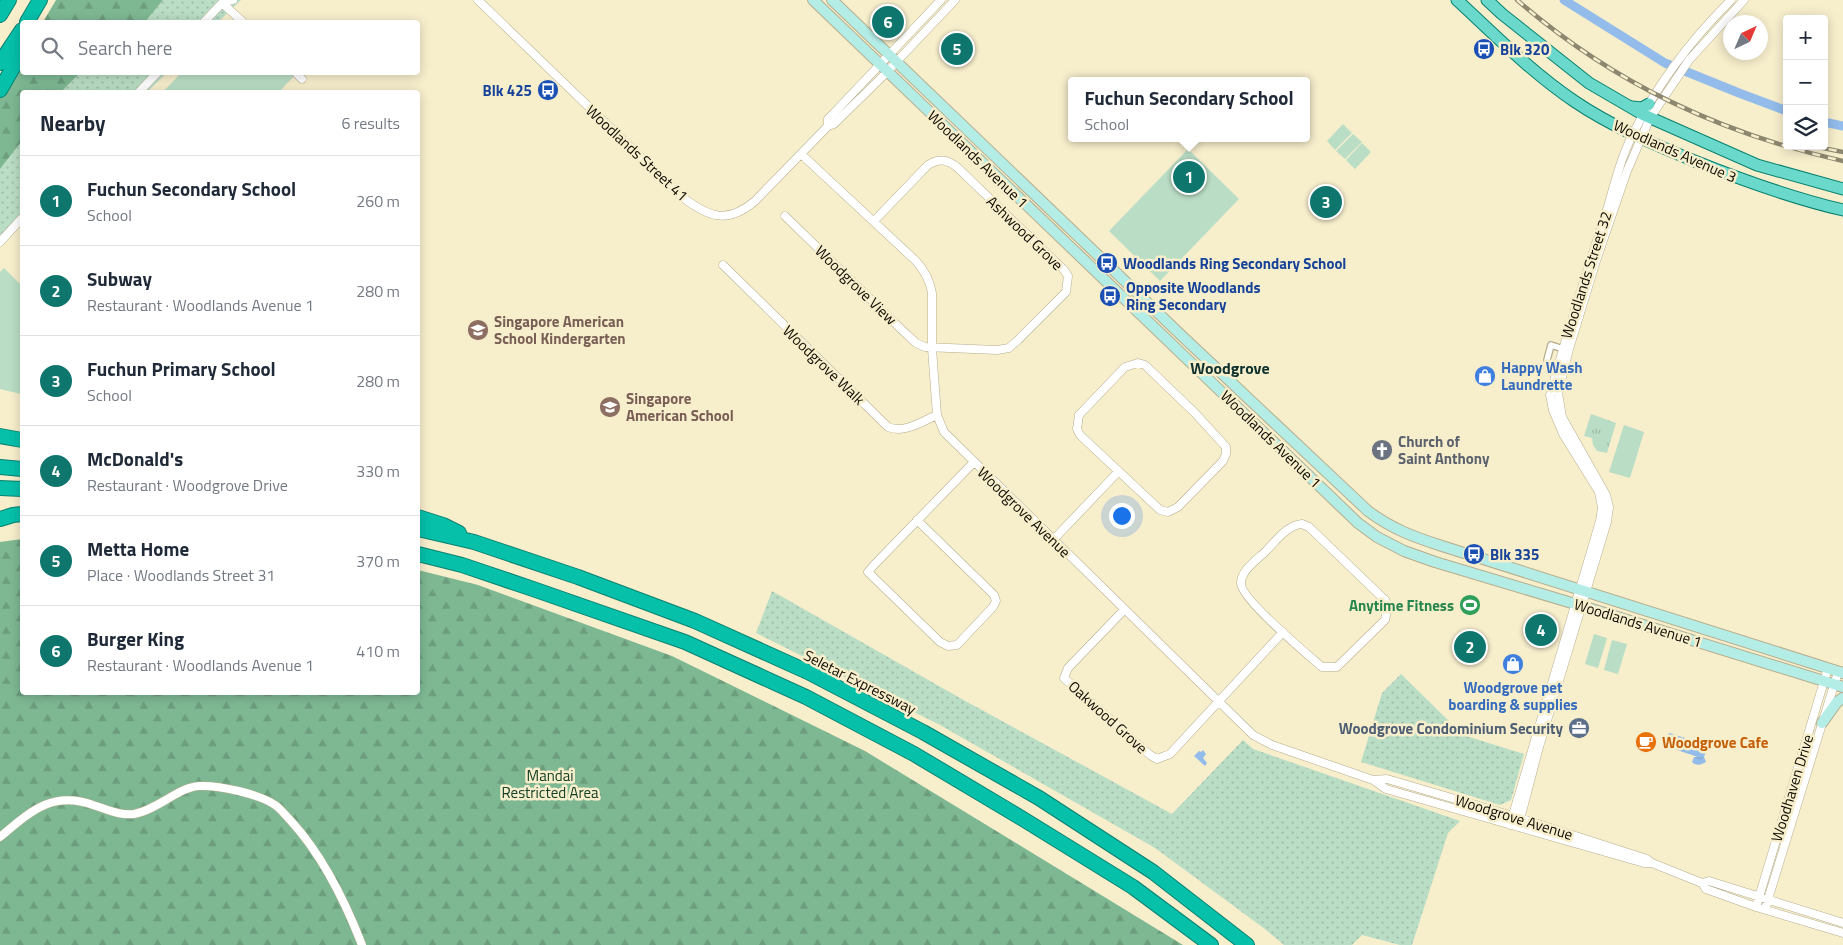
<!DOCTYPE html>
<html lang="en">
<head>
<meta charset="utf-8">
<style>
  body { margin:0; font-family:"Titillium Web",sans-serif; background:#f2f2f3; color:#1f2937 }
  .controls { position:absolute; right:15px; top:15px; display:grid; overflow:hidden; border-radius:5px; box-shadow:0 2px 12px #0003 }
  .controls button { width:45px; height:45px; display:grid; place-items:center; padding:0; border:0; border-bottom:1px solid #e0e1e3; background:#fff; color:#1f2937; font:25px sans-serif }
  .compass { position:absolute; left:1723px; top:15px; width:45px; height:45px; border-radius:50%; background:#fff; box-shadow:0 2px 12px #0003; rotate:44deg }
  .you { position:absolute; left:1121px; top:515px; width:18px; height:18px; margin:-12px; border:4px solid #fff; border-radius:50%; background:#1a73e8; box-shadow:0 0 0 8px #1a73e833 }
  .badge { display:grid; place-items:center; width:32px; height:32px; border-radius:50%; background:#0f766e; color:#fff; font-size:16px; font-weight:700 }
  .pin { position:absolute; translate:-50% -50%; border:2px solid #fff; box-shadow:0 1px 5px #0006 }
  .popup { position:absolute; left:1068px; top:77px; width:242px; height:65px; box-sizing:border-box; display:grid; place-content:center; border-radius:5px; background:#fff; filter:drop-shadow(0 1px 4px #0005); font-size:16px; white-space:nowrap; color:#747a83 }
  .popup b { font-size:19px; color:#1f2937 }
  .popup::after { content:''; position:absolute; left:50%; top:100%; margin-left:-10px; border:10px solid transparent; border-top-color:#fff }
  .list { margin:0; padding:0; list-style:none }
  h2 { display:flex; justify-content:space-between; align-items:center; height:65px; margin:0; padding:0 20px; font-size:21px }
  h2 small { font-size:16px; font-weight:400; color:#747a83 }
  .list li { display:grid; grid-template-columns:32px 1fr auto; gap:15px; align-items:center; box-sizing:border-box; height:90px; padding:0 20px; border-top:1px solid #e0e1e3 }
  .list b { display:block; font-size:19px; white-space:nowrap }
  .list p { margin:0; font-size:16px; white-space:nowrap; color:#747a83 }
  .list em { font-size:16px; font-style:normal; color:#747a83 }
  .icon { flex:none; width:28px; height:28px; fill:none; stroke:currentColor; stroke-width:2; stroke-linecap:round; stroke-linejoin:round }
  .map { position:relative; flex:none; width:1843px; height:945px; overflow:hidden }
  .search { position:absolute; background:#fff; box-shadow:0 2px 12px #0003; left:20px; top:20px; width:400px; height:55px; display:flex; align-items:center; gap:12px; box-sizing:border-box; padding:0 18px; border-radius:5px; color:#747a83; font-size:19px }
  .panel { position:absolute; background:#fff; box-shadow:0 2px 12px #0003; left:20px; top:90px; width:400px; height:605px; border-radius:5px }
  .map>svg:first-child { display:block }
</style>
</head>
<body>
<div class="map">
<svg width="1843" height="945" viewBox="0 0 1843 945">
  <defs>
    <pattern id="grass-dots" width="8" height="8" patternUnits="userSpaceOnUse" patternTransform="scale(1.25)"><rect width="8" height="8" fill="#baddc5"/><path d="M2 2h.1M6 6h.1" fill="none" stroke="#9fbca8" stroke-width="1.8" stroke-linecap="round"/></pattern>
    <pattern id="forest-firs" width="22" height="20" patternUnits="userSpaceOnUse" patternTransform="scale(1.25)"><rect width="22" height="20" fill="#7eb893"/><path d="M5 1l3.5 6h-7zM16 11l3.5 6h-7z" fill="#6c9d7d"/></pattern>
    <pattern id="park-tufts" width="24" height="20" patternUnits="userSpaceOnUse" patternTransform="scale(1.25)"><rect width="24" height="20" fill="#baddc5"/><path d="M3 7l-1-3M5 7V3M7 7l1-3M15 17l-1-3M17 17v-4M19 17l1-3" fill="none" stroke="#9fbca8"/></pattern>
    <pattern id="water-ripples" width="26" height="14" patternUnits="userSpaceOnUse" patternTransform="scale(1.25)"><rect width="26" height="14" fill="#93bceb"/><path d="M2 4q2-2 4 0t4 0M15 11q2-2 4 0t4 0" fill="none" stroke="#7ea0c8"/></pattern>
  </defs>
  <rect width="100%" height="100%" fill="#f7eecc"/>
  <!-- grass -->
  <path fill="url(#grass-dots)" d="M163,0H241L218,22H145Z
    M80,73H167L147,92H61Z
    M22,141V214L0,236V169Z
    M772,591L960,698L1172,814L1243,740L1253,749L1460,821L1448,833L1412,945H1400L1362,935L1352,945H1284L1265,929L1155,848L940,725L756,633Z
    M1401,674L1463,735L1524,754L1511,800L1500,805L1361,762L1382,693Z"/>
  <!-- forest -->
  <path fill="url(#forest-firs)" d="M56,0H163L145,22H43Z
    M22,57V72L80,73L61,92H22V141L0,169V96Z
    M22,539V692H418V570L478,585L672,656L865,751L1183,945H0V542Z"/>
  <!-- park -->
  <path fill="url(#park-tufts)" d="M1591,414L1616,423L1607,453L1597,451L1593,445L1592,438L1584,436Z"/>
  <!-- pitch -->
  <path fill="#baddc5" d="M292,72L295,75L279,92H163L181,73Z
    M1343,124L1352,133L1335,150L1327,141Z
    M1353,134L1362,142L1345,159L1336,151Z
    M1362,143L1371,152L1355,169L1346,160Z
    M1188,149L1239,199L1160,281L1109,231Z
    M4,268L22,286L21,394L0,389V272Z
    M1624,425L1644,432L1630,478L1609,472Z
    M1594,634L1607,638L1598,668L1585,664Z
    M1612,640L1627,644L1618,674L1604,670Z"/>
  <!-- water -->
  <path fill="url(#water-ripples)" d="M1669,733L1708,745L1704,757L1699,758L1704,757L1706,762C1701,765 1696,766 1692,762L1694,757H1698L1665,746Z
    M1203,750L1206,754L1203,758L1207,763L1205,766L1194,756L1199,751L1201,752Z"/>
  <g fill="none" stroke-linecap="round" stroke-linejoin="round">
    <!-- canal -->
    <path stroke="#93bceb" stroke-width="9" d="M1564,0L1665,63L1739,93L1787,111
      M1824,122L1843,126"/>
    <!-- pedestrian casing -->
    <g stroke="#b6ad8d" stroke-width="8">
      <path id="pedestrian" d="M1547,360L1551,345L1563,349"/>
    </g>
    <!-- minor casing -->
    <g stroke="#b6ad8d" stroke-width="9">
      <path id="minor" d="M478,0L681,196C708,217 727,225 755,201L828,126L834,124L884,75L955,0
        M222,3L243,22
        M204,22L222,3L233,0
        M295,72L302,79
        M139,92L158,72
        M828,126V119L833,114L941,0
        M801,154L916,261C924,270 930,280 932,293V349L937,415L944,432L1253,735L1272,745L1373,780L1386,789L1644,863H1652
        M785,216L901,329L916,343L925,347L997,350L1009,348L1018,340L1066,292L1068,276L1064,270L958,168C947,159 939,158 928,165L874,221
        M0,242L22,218
        M723,265L888,427C904,434 923,421 937,415
        M1138,363L1145,365L1195,413L1226,447V454L1223,461L1178,507L1168,512L1160,510L1080,435L1077,429L1079,415L1125,367Z
        M917,520L994,595L996,601L993,607L957,645L948,646L940,642L868,572L874,565L974,462
        M1302,524L1309,527L1385,600L1388,606L1385,620L1337,667H1322C1308,655 1240,598 1241,583C1241,570 1258,559 1266,551C1277,540 1287,525 1302,524Z
        M1053,540L1118,472
        M1124,610L1068,668L1064,678L1150,755L1157,759L1170,754L1283,632
        M1373,780L1387,779L1513,816L1647,859L1652,863L1702,883L1706,889L1756,907L1843,933
        M1510,825L1600,521L1602,508L1599,492L1563,434L1553,410L1550,395C1567,334 1586,273 1606,213C1614,187 1620,159 1633,134C1657,84 1692,39 1731,0
        M1518,827L1539,747L1607,522L1609,507L1606,495L1562,417L1558,393L1569,349L1596,261L1627,171L1650,118L1689,60L1744,0
        M0,837C30,812 52,790 93,805C106,809 120,816 134,814C157,810 179,787 199,786C219,785 259,794 275,805C281,809 286,816 291,821C323,856 345,901 362,945
        M1702,883L1709,881L1843,923
        M1756,907L1828,668
        M1765,909L1838,672"/>
    </g>
    <!-- secondary casing -->
    <g stroke="#b6ad8d" stroke-width="12">
      <path id="secondary" d="M813,0L1358,523L1377,537L1404,551L1435,562L1582,606L1843,687
        M832,0L1181,335L1368,511C1392,529 1414,537 1442,546L1843,673
        M1822,723L1837,702L1843,698"/>
    </g>
    <!-- primary casing -->
    <g stroke="#09816f" stroke-width="13">
      <path id="primary" d="M1457,0C1495,35 1531,72 1574,101C1611,126 1651,143 1692,160C1742,180 1791,198 1843,210
        M1487,0L1502,14L1589,83L1644,115L1757,165L1843,189
        M1632,107L1642,108L1649,104"/>
    </g>
    <!-- motorway casing -->
    <g stroke="#09816f" stroke-width="16">
      <path id="motorway" d="M0,15L9,0
        M27,22L40,0
        M0,63L22,30
        M0,90L15,64L22,45
        M0,436L22,440
        M0,467L22,469
        M0,488L22,489
        M418,517L443,525L459,533
        M0,519L13,515L22,514
        M418,529L474,542L578,577L695,621L808,672L923,732L1039,798L1153,872L1247,945
        M418,554L462,565L533,589L685,642L806,697L914,754L1023,819L1133,887L1211,945"/>
    </g>
    <!-- pedestrian -->
    <use href="#pedestrian" stroke="#fff" stroke-width="5.5"/>
    <!-- minor -->
    <use href="#minor" stroke="#fff" stroke-width="8"/>
    <!-- secondary -->
    <use href="#secondary" stroke="#b4ece6" stroke-width="10"/>
    <!-- primary -->
    <use href="#primary" stroke="#6ad9cc" stroke-width="11"/>
    <!-- motorway -->
    <use href="#motorway" stroke="#06c0aa" stroke-width="14"/>
    <!-- rail casing -->
    <g stroke="#8d8770" stroke-width="4.5">
      <path id="rail" d="M1517,0C1613,83 1719,133 1843,161
        M1813,146L1843,152"/>
    </g>
    <!-- rail -->
    <use href="#rail" stroke="#f7eecc" stroke-width="2.5" stroke-dasharray="8" stroke-linecap="butt"/>
  </g>
  <!-- icons -->
  <defs>
    <g id="bus-disc" transform="scale(1.125)"><circle r="9.5" fill="#1a4fb4" stroke="#f7eecc"/><path d="M-5-6H5V4H4V6H2V4H-2V6H-4V4H-5ZM-3.5-4V0h7V-4ZM-3.5 1.2v1.5H-2V1.2ZM2 1.2v1.5H3.5V1.2Z" fill="#fff"/></g>
    <g id="school-disc" transform="scale(1.125)"><circle r="9.5" fill="#8d6e63" stroke="#f7eecc"/><path d="M0-5L7-2L0 1L-7-2ZM-4 1L0 2.5L4 1V4Q0 6-4 4Z" fill="#fff"/></g>
    <g id="shop-disc" transform="scale(1.125)"><circle r="9.5" fill="#3f7fe0" stroke="#f7eecc"/><path d="M-5-2.5h2.3a2.7 3.5 0 0 1 5.4 0H5L5.5 6h-11ZM-1.5-2.5h3a1.5 2.3 0 0 0-3 0Z" fill="#fff"/></g>
    <g id="church-disc" transform="scale(1.125)"><circle r="9.5" fill="#6b7280" stroke="#f7eecc"/><path d="M-1.2-6h2.4v3.5h3.3v2.4h-3.3V6h-2.4V-.1h-3.3v-2.4h3.3Z" fill="#fff"/></g>
    <g id="stadium-disc" transform="scale(1.125)"><circle r="9.5" fill="#2e9e5b" stroke="#f7eecc"/><path d="M0-5a6.5 5 0 1 0 0 10a6.5 5 0 1 0 0-10ZM-3.5-1.8h7v3.6h-7Z" fill="#fff"/></g>
    <g id="office-disc" transform="scale(1.125)"><circle r="9.5" fill="#5c6f8a" stroke="#f7eecc"/><path d="M-6-3h4V-5.5h4V-3h4V5H-6ZM-1-4.5V-3h2v-1.5ZM-6 0V1H6V0Z" fill="#fff"/></g>
    <g id="cafe-disc" transform="scale(1.125)"><circle r="9.5" fill="#e8710a" stroke="#f7eecc"/><path d="M-5.5-4.5H6V0H3Q3 3.5 0 3.5H-2.5Q-5.5 3.5-5.5 0ZM3-3.2v2h1.7v-2ZM-6 4.5H4V6H-6Z" fill="#fff"/></g>
  </defs>
  <g fill-rule="evenodd">
    <use href="#bus-disc" x="1484" y="49"/>
    <use href="#bus-disc" x="548" y="90"/>
    <use href="#bus-disc" x="1107" y="263"/>
    <use href="#bus-disc" x="1110" y="296"/>
    <use href="#school-disc" x="478" y="330"/>
    <use href="#shop-disc" x="1485" y="376"/>
    <use href="#school-disc" x="610" y="407"/>
    <use href="#church-disc" x="1382" y="450"/>
    <use href="#bus-disc" x="1474" y="554"/>
    <use href="#stadium-disc" x="1470" y="605"/>
    <use href="#shop-disc" x="1513" y="664"/>
    <use href="#office-disc" x="1579" y="728"/>
    <use href="#cafe-disc" x="1646" y="742"/>
  </g>
  <g text-anchor="middle" dominant-baseline="central" stroke-width="5" stroke-linejoin="round" paint-order="stroke">
    <!-- transit labels -->
    <g font-size="15" font-weight="bold" fill="#164399" stroke="#f7eecc" text-anchor="start">
      <text x="1500" y="49">Blk 320</text>
      <text x="532" y="90" text-anchor="end">Blk 425</text>
      <text x="1123" y="263">Woodlands Ring Secondary School</text>
      <text x="1126" y="287">Opposite Woodlands<tspan x="1126" dy="17">Ring Secondary</tspan></text>
      <text x="1490" y="554">Blk 335</text>
    </g>
    <!-- street labels -->
    <g font-size="15" fill="#0e0b02" stroke="#f7eecc">
      <text transform="translate(1675 151) rotate(24)">Woodlands Avenue 3</text>
      <text transform="translate(637 153) rotate(43)">Woodlands Street 41</text>
      <text transform="translate(978 159) rotate(44)">Woodlands Avenue 1</text>
      <text transform="translate(1025 233) rotate(44)">Ashwood Grove</text>
      <text transform="translate(1586 275) rotate(-72)">Woodlands Street 32</text>
      <text transform="translate(856 285) rotate(44)">Woodgrove View</text>
      <text transform="translate(824 365) rotate(44)">Woodgrove Walk</text>
      <text transform="translate(1271 439) rotate(44)">Woodlands Avenue 1</text>
      <text transform="translate(1024 512) rotate(44)">Woodgrove Avenue</text>
      <text transform="translate(1638 623) rotate(17)">Woodlands Avenue 1</text>
      <text transform="translate(860 682) rotate(27)">Seletar Expressway</text>
      <text transform="translate(1108 717) rotate(42)">Oakwood Grove</text>
      <text transform="translate(1792 788) rotate(-73)">Woodhaven Drive</text>
      <text transform="translate(1514 817) rotate(17)">Woodgrove Avenue</text>
    </g>
    <!-- education labels -->
    <g font-size="15" font-weight="bold" fill="#785e54" stroke="#f7eecc" text-anchor="start">
      <text x="494" y="321">Singapore American<tspan x="494" dy="17">School Kindergarten</tspan></text>
      <text x="626" y="398">Singapore<tspan x="626" dy="17">American School</tspan></text>
    </g>
    <!-- shop labels -->
    <g font-size="15" font-weight="bold" fill="#366cbe" stroke="#f7eecc" text-anchor="start">
      <text x="1501" y="367">Happy Wash<tspan x="1501" dy="17">Laundrette</tspan></text>
      <text x="1513" y="687" text-anchor="middle">Woodgrove pet<tspan x="1513" dy="17">boarding &amp; supplies</tspan></text>
    </g>
    <!-- worship labels -->
    <g font-size="15" font-weight="bold" fill="#5b616d" stroke="#f7eecc" text-anchor="start">
      <text x="1398" y="441">Church of<tspan x="1398" dy="17">Saint Anthony</tspan></text>
    </g>
    <!-- leisure labels -->
    <g font-size="15" font-weight="bold" fill="#27864d" stroke="#f7eecc" text-anchor="end">
      <text x="1454" y="605">Anytime Fitness</text>
    </g>
    <!-- service labels -->
    <g font-size="15" font-weight="bold" fill="#4e5e75" stroke="#f7eecc" text-anchor="end">
      <text x="1563" y="728">Woodgrove Condominium Security</text>
    </g>
    <!-- food labels -->
    <g font-size="15" font-weight="bold" fill="#c56008" stroke="#f7eecc" text-anchor="start">
      <text x="1662" y="742">Woodgrove Cafe</text>
    </g>
    <!-- park labels -->
    <g font-size="15" fill="#144128" stroke="#f7eecc">
      <text x="550" y="775">Mandai<tspan x="550" dy="17">Restricted Area</tspan></text>
    </g>
    <!-- neighbourhood labels -->
    <g font-size="16" font-weight="bold" fill="#0f322e" stroke="#f7eecc">
      <text x="1230" y="368">Woodgrove</text>
    </g>
  </g>
</svg>
<div class="controls">
<button>+</button>
<button>−</button>
<button><svg class="icon" aria-label="layers" viewBox="0 0 24 24"><path d="M12 4l9 5-9 5-9-5zM3 14l9 5 9-5"/></svg></button>
</div>
<svg class="compass" viewBox="-18 -18 36 36"><path d="M0-13l5 13h-10z" fill="#e53935"/><path d="M0 13l5-13h-10z" fill="#747a83"/></svg>
<div class="you"></div>
<div class="pin badge" style="left:1189px;top:177px">1</div>
<div class="popup"><b>Fuchun Secondary School</b>School</div>
<div class="pin badge" style="left:1470px;top:647px">2</div>
<div class="pin badge" style="left:1326px;top:202px">3</div>
<div class="pin badge" style="left:1541px;top:630px">4</div>
<div class="pin badge" style="left:957px;top:49px">5</div>
<div class="pin badge" style="left:888px;top:22px">6</div>
<div class="search"><svg class="icon" aria-label="search" viewBox="0 0 24 24"><circle cx="10" cy="10" r="6"/><path d="M15 15l6 6"/></svg>Search here</div>
<section class="panel">
<h2>Nearby<small>6 results</small></h2>
<ul class="list">
<li><span class="badge">1</span><div><b>Fuchun Secondary School</b><p>School</p></div><em>260 m</em></li>
<li><span class="badge">2</span><div><b>Subway</b><p>Restaurant · Woodlands Avenue 1</p></div><em>280 m</em></li>
<li><span class="badge">3</span><div><b>Fuchun Primary School</b><p>School</p></div><em>280 m</em></li>
<li><span class="badge">4</span><div><b>McDonald's</b><p>Restaurant · Woodgrove Drive</p></div><em>330 m</em></li>
<li><span class="badge">5</span><div><b>Metta Home</b><p>Place · Woodlands Street 31</p></div><em>370 m</em></li>
<li><span class="badge">6</span><div><b>Burger King</b><p>Restaurant · Woodlands Avenue 1</p></div><em>410 m</em></li>
</ul>
</section>
</div>
</body>
</html>
